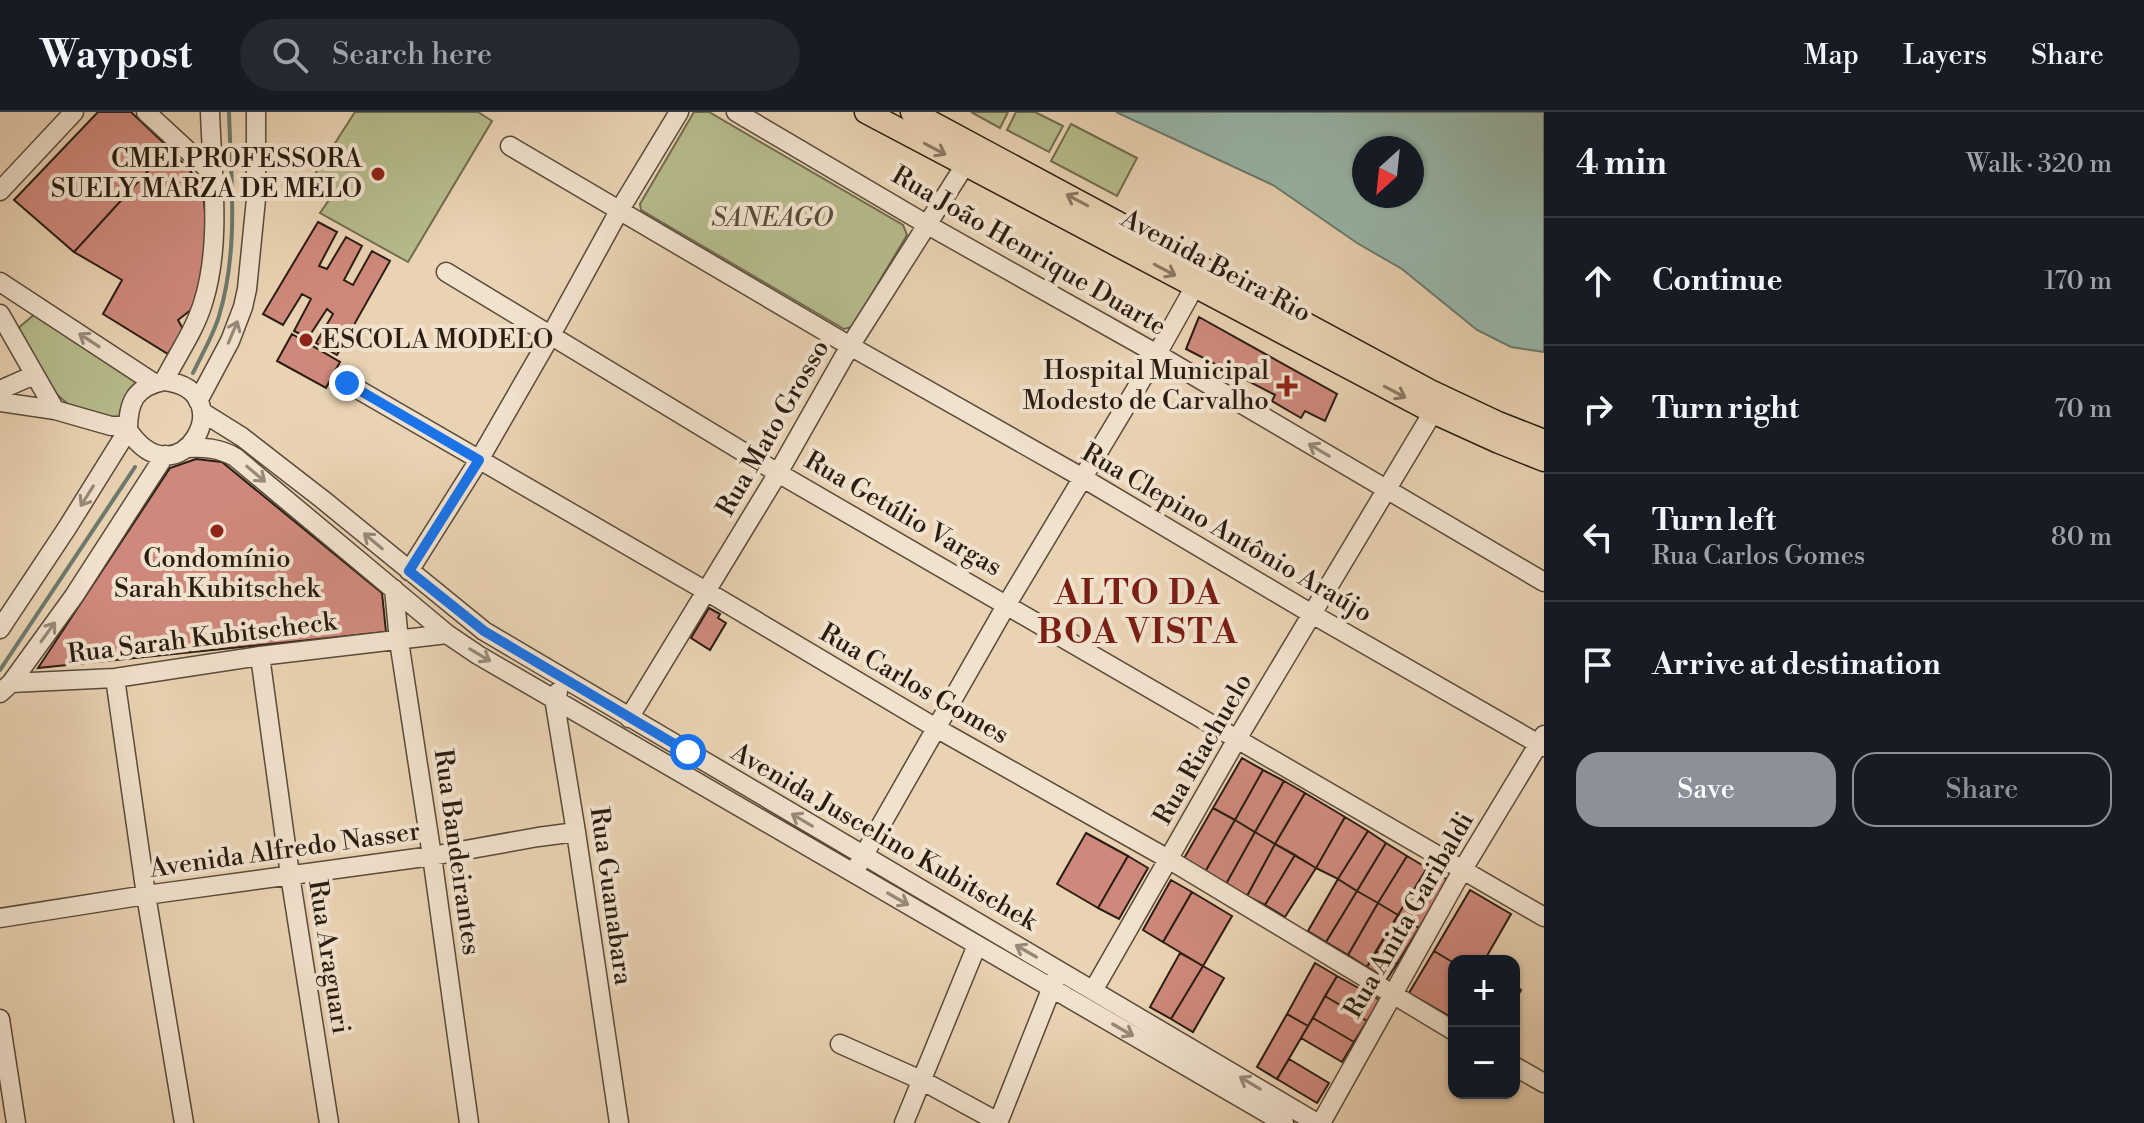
<!DOCTYPE html>
<html lang="en">
<head>
<meta charset="utf-8">
<style>
  body { margin:0; font-family:"Libre Bodoni",serif; background:#242831; color:#f1f3f6 }
  .controls { position:absolute; right:24px; bottom:24px; display:grid; overflow:hidden; border-radius:16px; box-shadow:0 2px 6px #0004 }
  .controls button { width:72px; height:72px; display:grid; place-items:center; padding:0; border:0; border-bottom:2px solid #363941; background:#171b24; color:#f1f3f6; font:40px sans-serif }
  .compass { position:absolute; left:1352px; top:24px; width:72px; height:72px; border-radius:50%; background:#171b24; box-shadow:0 2px 6px #0004; rotate:207deg }
  .stop { position:absolute; width:24px; height:24px; margin:-18px; border:6px solid #1a73e8; border-radius:50%; background:#fff }
  .stop.end { background:#1a73e8; border-color:#fff; box-shadow:0 2px 8px #0008 }
  .list { margin:0; padding:0; list-style:none }
  h2 { display:flex; justify-content:space-between; align-items:center; height:104px; margin:0; padding:0 32px; font-size:34px }
  h2 small { font-size:26px; font-weight:400; color:#9ea1a6 }
  .list li { display:grid; grid-template-columns:52px 1fr auto; gap:24px; align-items:center; box-sizing:border-box; height:128px; padding:0 32px; border-top:2px solid #363941 }
  .list b { display:block; font-size:30px; white-space:nowrap }
  .list p { margin:0; font-size:26px; white-space:nowrap; color:#9ea1a6 }
  .list em { font-size:26px; font-style:normal; color:#9ea1a6 }
  .actions { display:flex; gap:16px; padding:24px 32px }
  .actions a { flex:1; padding:18px 0; border:2px solid #8c9099; border-radius:24px; text-align:center; font-size:28px; color:#8c9099 }
  .actions .main { background:#8c9099; color:#fff }
  .icon { flex:none; width:44px; height:44px; fill:none; stroke:currentColor; stroke-width:2; stroke-linecap:round; stroke-linejoin:round }
  .map { position:relative; flex:none; width:1544px; height:1011px; overflow:hidden }
  header { display:flex; align-items:center; gap:48px; box-sizing:border-box; height:112px; padding:0 40px; background:#171b24; border-bottom:2px solid #363941 }
  header strong { font-size:38px }
  nav { display:flex; gap:44px; margin-inline-start:auto; font-size:28px }
  .search { width:560px; height:72px; background:#242831; display:flex; align-items:center; gap:20px; box-sizing:border-box; padding:0 28px; border-radius:44px; color:#9ea1a6; font-size:30px }
  main { display:flex }
  aside { flex:1; background:#171b24 }
  .map>svg:first-child { display:block }
</style>
</head>
<body>
<header>
<strong>Waypost</strong>
<div class="search"><svg class="icon" aria-label="search" viewBox="0 0 24 24"><circle cx="10" cy="10" r="6"/><path d="M15 15l6 6"/></svg>Search here</div>
<nav><a>Map</a><a>Layers</a><a>Share</a></nav>
</header>
<main>
<div class="map">
<svg width="1544" height="1011" viewBox="0 0 1544 1011">
  <rect width="100%" height="100%" fill="#ead3b3"/>
  <filter id="stains"><feTurbulence type="fractalNoise" baseFrequency=".0025" numOctaves="4"/><feColorMatrix values="0 0 0 0 .2 0 0 0 0 .09 0 0 0 0 .02 0 0 0 .5 -.17"/></filter>
  <radialGradient id="worn" r=".72"><stop offset=".6" stop-color="#630" stop-opacity="0"/><stop offset="1" stop-color="#630" stop-opacity=".3"/></radialGradient>
  <!-- green -->
  <path fill="#b7bc8c" stroke="#706c4f" stroke-width="2" d="M355,0H478L492,9L408,150L320,101L329,88L308,73Z
    M694,0H709L903,113L907,123L852,215L844,217L641,98L640,92Z
    M971,0H1008L1000,16Z
    M1016,0H1035L1063,14L1049,40L1007,18Z
    M1071,12L1137,46L1117,84L1051,49Z
    M36,201L138,272L121,297L119,307L68,292L53,279L16,218Z"/>
  <!-- water -->
  <path fill="#98b8ab" stroke="#6c7a6e" stroke-width="2" fill-rule="evenodd" d="M1116,0H1544V240L1511,235L1477,218L1402,157L1357,131L1273,73ZM1364,36H1412V84H1364Z"/>
  <g fill="none" stroke-linecap="round" stroke-linejoin="round">
    <!-- stream -->
    <path stroke="#6c7a6e" stroke-width="4" d="M193,261C202,242 213,224 219,204C239,138 231,68 229,0
      M0,558L135,355"/>
  </g>
  <!-- building -->
  <path fill="#cf897c" stroke="#291d12" stroke-width="2" d="M98,0H131L169,36L74,140L14,88Z
    M169,36L202,72L206,108L205,138L201,167L192,197L178,208L183,217L168,242L103,202L122,168L74,140Z
    M318,110L337,120L319,154L327,157L346,125L362,134L344,168L353,173L372,139L390,149L337,243L316,231L333,202L327,197L308,226L294,219L311,187L302,182L283,213L263,202Z
    M1199,205L1337,282L1325,309L1305,299L1301,306L1272,289L1275,283L1186,237Z
    M292,222L340,250L326,276L277,249Z
    M196,347L222,350L382,481L386,520L38,556L170,356Z
    M709,496L720,502L718,506L726,511L710,538L691,526Z
    M1242,646L1263,658L1235,708L1213,696Z
    M1263,658L1284,669L1255,720L1235,708Z
    M1284,669L1305,681L1275,732L1255,720Z
    M1305,681L1345,705L1316,756L1275,732Z
    M1213,696L1235,708L1205,760L1183,748Z
    M1345,705L1368,719L1338,767L1316,756Z
    M1235,708L1255,720L1226,772L1205,760Z
    M1368,719L1386,731L1357,779L1338,767Z
    M1255,720L1275,732L1247,784L1226,772Z
    M1086,721L1128,744L1098,796L1057,772Z
    M1386,731L1407,744L1378,791L1357,779Z
    M1275,732L1295,743L1265,793L1247,784Z
    M1295,743L1316,756L1285,805L1265,793Z
    M1128,744L1148,756L1119,807L1098,796Z
    M1407,744L1427,756L1398,803L1378,791Z
    M1427,756L1448,768L1419,816L1398,803Z
    M1338,767L1357,779L1326,830L1308,819Z
    M1171,768L1192,780L1163,830L1143,818Z
    M1470,778L1511,802L1484,849H1454V851L1434,839Z
    M1357,779L1378,791L1348,843L1326,830Z
    M1192,780L1232,804L1203,854L1163,830Z
    M1378,791L1398,803L1367,855L1348,843Z
    M1398,803L1419,816L1397,852L1376,839Z
    M1376,839L1397,852L1387,867L1367,855Z
    M1434,839L1454,851V900L1451,905L1409,881Z
    M1180,841L1203,854L1171,907L1150,895Z
    M1315,851L1337,864L1308,914L1287,902Z
    M1203,854L1224,866L1193,920L1171,907Z
    M1337,864L1380,888L1367,909L1325,884Z
    M1514,873L1521,878L1514,890Z
    M1325,884L1367,909L1354,930L1313,906Z
    M1287,902L1308,914L1277,967L1257,955Z
    M1313,906L1354,930L1342,950L1301,926Z
    M1289,947L1329,971L1317,991L1277,967Z"/>
  <g fill="none" stroke-linecap="round" stroke-linejoin="round">
    <!-- minor casing -->
    <g stroke="#594a3a" stroke-width="21">
      <path id="minor" d="M146,0L212,61
        M736,0L926,112L1157,242L1544,470
        M510,34L850,234L1083,366L1312,502L1544,635
        M0,79L74,0
        M446,160L778,361L1544,805
        M0,170L154,271
        M0,202L55,298
        M164,269C177,243 194,220 203,191C222,131 212,62 210,0
        M164,269C245,278 179,394 128,318C128,290 135,275 164,269Z
        M347,271L706,479L936,616L1170,748L1454,919
        M0,278L34,263
        M198,289L230,229L243,195L247,177L256,87V0
        M0,290L55,298L111,314H128
        M202,300L242,325L322,387L484,519L1317,1011
        M186,336C205,335 219,336 235,345L447,522L478,543L1284,1011
        M409,459L479,348L551,223L619,99L679,0
        M394,477L399,529L432,744L469,1011
        M0,517L67,416L128,318
        M260,544L290,763L329,1011
        M115,566L146,783L184,1011
        M11,571L115,566L260,544L447,522
        M558,580L554,586L576,720L619,1011
        M0,581L11,571L74,484L165,343
        M629,606L778,361L850,234L965,53
        M857,755L1007,492L1157,242L1195,174
        M0,806L146,783L432,744L538,725L576,720
        M1094,877L1237,627L1433,300
        M0,907L16,1011
        M840,932L921,968L998,1010
        M1514,954L1544,971
        M904,1011L977,833
        M998,1011L1056,865
        M1321,1011L1463,757L1544,623"/>
    </g>
    <!-- major casing -->
    <g stroke="#291d12" stroke-width="25">
      <path id="major" d="M866,0L1433,300L1499,330L1544,348
        M912,0L1430,279L1498,311L1544,329"/>
    </g>
    <!-- minor -->
    <use href="#minor" stroke="#f1e2ce" stroke-width="18"/>
    <!-- major -->
    <use href="#major" stroke="#ead3b3" stroke-width="22"/>
  </g>
  <!-- one-way arrows -->
  <defs><path id="oneway-shaft" d="M-6 0H5M1.5-3L5.5 0L1.5 3" fill="none" stroke-width="1.6" stroke-linecap="round" stroke-linejoin="round" transform="scale(2)"/></defs>
  <g stroke="#8a7862">
    <use href="#oneway-shaft" transform="translate(935 37) rotate(28)"/>
    <use href="#oneway-shaft" transform="translate(1077 88) rotate(-152)"/>
    <use href="#oneway-shaft" transform="translate(1165 158) rotate(28)"/>
    <use href="#oneway-shaft" transform="translate(1395 280) rotate(28)"/>
  </g>
  <g stroke="#978979">
    <use href="#oneway-shaft" transform="translate(233 220) rotate(-67)"/>
    <use href="#oneway-shaft" transform="translate(89 228) rotate(-147)"/>
    <use href="#oneway-shaft" transform="translate(1319 338) rotate(-149)"/>
    <use href="#oneway-shaft" transform="translate(256 362) rotate(40)"/>
    <use href="#oneway-shaft" transform="translate(87 384) rotate(122)"/>
    <use href="#oneway-shaft" transform="translate(373 429) rotate(-140)"/>
    <use href="#oneway-shaft" transform="translate(48 520) rotate(-54)"/>
    <use href="#oneway-shaft" transform="translate(480 543) rotate(31)"/>
    <use href="#oneway-shaft" transform="translate(802 708) rotate(-149)"/>
    <use href="#oneway-shaft" transform="translate(898 787) rotate(30)"/>
    <use href="#oneway-shaft" transform="translate(1026 839) rotate(-150)"/>
    <use href="#oneway-shaft" transform="translate(1123 918) rotate(30)"/>
    <use href="#oneway-shaft" transform="translate(1250 971) rotate(-149)"/>
  </g>
  <g fill="none" stroke-linecap="round" stroke-linejoin="round">
    <!-- route -->
    <path stroke="#1a73e8" stroke-width="10" d="M347,271L479,348L409,459L484,519L688,640"/>
  </g>
  <!-- markers -->
  <g fill="#8f2418" stroke="#f1e2ce" stroke-width="3">
    <circle cx="378" cy="62" r="8"/>
    <circle cx="306" cy="228" r="8"/>
    <path d="M1283 262h8v8h8v8h-8v8h-8v-8h-8v-8h8z"/>
    <circle cx="217" cy="419" r="8"/>
  </g>
  <g text-anchor="middle" dominant-baseline="central" stroke-width="8" stroke-linejoin="round" paint-order="stroke">
    <!-- poi labels -->
    <g font-size="26" fill="#291d12" stroke="#f1e2ce" text-anchor="end">
      <text x="362" y="47">CMEI PROFESSORA<tspan x="362" dy="30">SUELY MARZA DE MELO</tspan></text>
      <text x="322" y="228" text-anchor="start">ESCOLA MODELO</text>
      <text x="1269" y="259">Hospital Municipal<tspan x="1269" dy="30">Modesto de Carvalho</tspan></text>
      <text x="217" y="447" text-anchor="middle">Condomínio<tspan x="217" dy="30">Sarah Kubitschek</tspan></text>
    </g>
    <!-- park labels -->
    <g font-size="26" font-style="italic" fill="#544d37" stroke="#f1e2ce">
      <text x="772" y="106">SANEAGO</text>
    </g>
    <!-- street labels -->
    <g font-size="26" fill="#291d12" stroke="#f1e2ce">
      <text transform="translate(1029 139) rotate(30)">Rua João Henrique Duarte</text>
      <text transform="translate(1216 154) rotate(28)">Avenida Beira Rio</text>
      <text transform="translate(773 316) rotate(-60)">Rua Mato Grosso</text>
      <text transform="translate(903 402) rotate(30)">Rua Getúlio Vargas</text>
      <text transform="translate(1227 421) rotate(30)">Rua Clepino Antônio Araújo</text>
      <text transform="translate(202 526) rotate(-7)">Rua Sarah Kubitscheck</text>
      <text transform="translate(914 572) rotate(30)">Rua Carlos Gomes</text>
      <text transform="translate(1203 637) rotate(-60)">Rua Riachuelo</text>
      <text transform="translate(884 725) rotate(30)">Avenida Juscelino Kubitschek</text>
      <text transform="translate(285 738) rotate(-8)">Avenida Alfredo Nasser</text>
      <text transform="translate(457 740) rotate(82)">Rua Bandeirantes</text>
      <text transform="translate(611 784) rotate(82)">Rua Guanabara</text>
      <text transform="translate(1409 803) rotate(-60)">Rua Anita Garibaldi</text>
      <text transform="translate(329 845) rotate(81)">Rua Araguari</text>
    </g>
    <!-- district labels -->
    <g font-size="34" font-weight="bold" letter-spacing="2" fill="#7a1f14" stroke="#f1e2ce">
      <text x="1138" y="482">ALTO DA<tspan x="1138" dy="39">BOA VISTA</tspan></text>
    </g>
  </g>
  <rect width="100%" height="100%" filter="url(#stains)"/>
  <rect width="100%" height="100%" fill="url(#worn)"/>
</svg>
<div class="controls">
<button>+</button>
<button>−</button>
</div>
<svg class="compass" viewBox="-18 -18 36 36"><path d="M0-13l5 13h-10z" fill="#e53935"/><path d="M0 13l5-13h-10z" fill="#9ea1a6"/></svg>
<div class="stop" style="left:688px;top:640px"></div>
<div class="stop end" style="left:347px;top:271px"></div>
</div>
<aside>
<h2>4 min<small>Walk · 320 m</small></h2>
<ul class="list">
<li><svg class="icon" aria-label="ahead" viewBox="0 0 24 24"><path d="M12 20V5M6 11l6-6 6 6"/></svg><div><b>Continue</b></div><em>170 m</em></li>
<li><svg class="icon" aria-label="right" viewBox="0 0 24 24"><path d="M7 20v-9h11M14 6l5 5-5 5"/></svg><div><b>Turn right</b></div><em>70 m</em></li>
<li><svg class="icon" aria-label="left" viewBox="0 0 24 24"><path d="M17 20v-9H6M10 6l-5 5 5 5"/></svg><div><b>Turn left</b><p>Rua Carlos Gomes</p></div><em>80 m</em></li>
<li><svg class="icon" aria-label="arrive" viewBox="0 0 24 24"><path d="M6 21V4h12l-3 4 3 4H6"/></svg><div><b>Arrive at destination</b></div></li>
</ul>
<div class="actions"><a class="main">Save</a><a>Share</a></div>
</aside>
</main>
</body>
</html>
